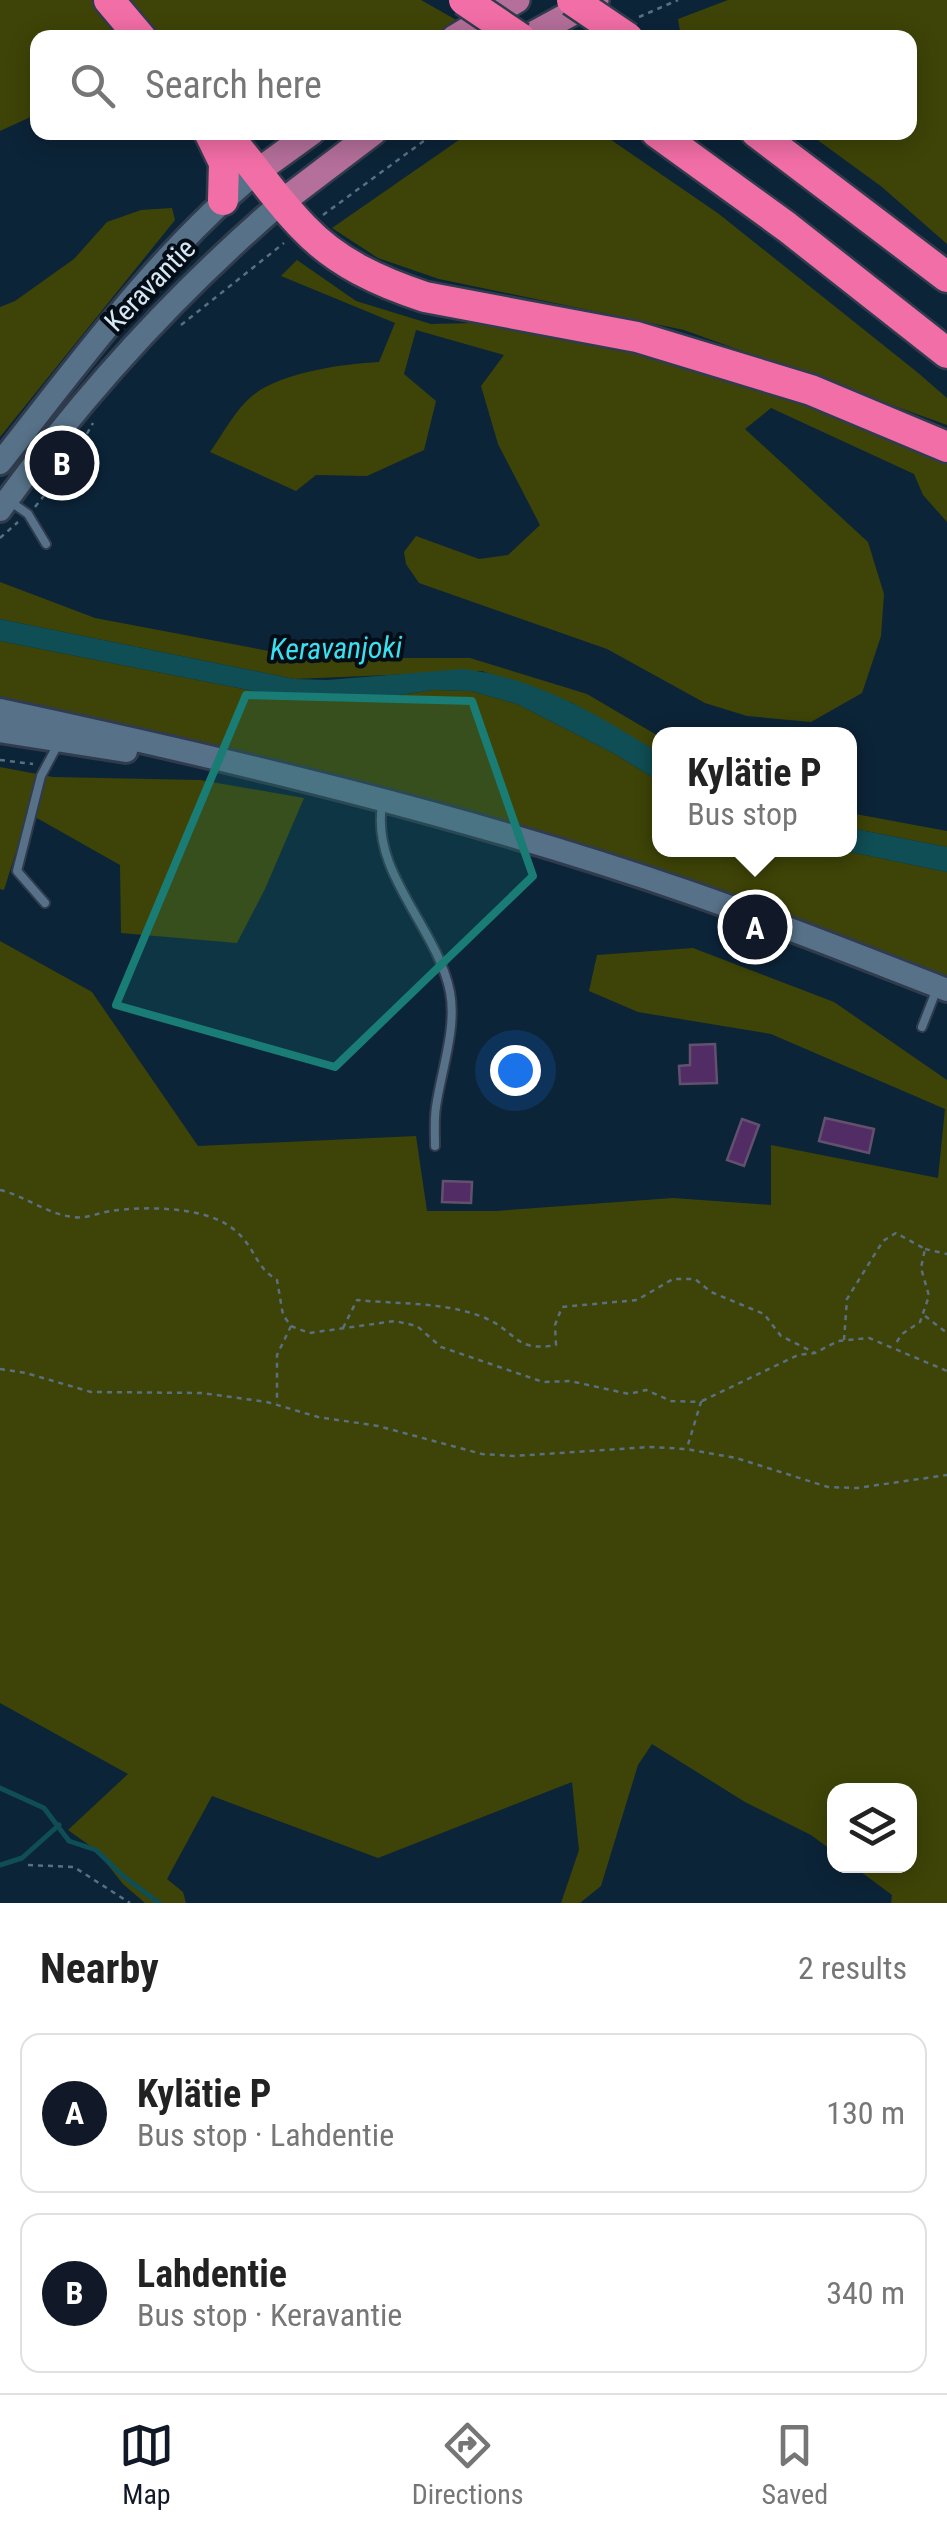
<!DOCTYPE html>
<html lang="en">
<head>
<meta charset="utf-8">
<style>
  body { margin:0; font-family:"Roboto Condensed",sans-serif; background:#f6f6f6; color:#222 }
  .controls { position:absolute; right:30px; bottom:30px; display:grid; overflow:hidden; border-radius:20px; box-shadow:0 5px 25px #0003 }
  .controls button { width:90px; height:90px; display:grid; place-items:center; padding:0; border:0; border-bottom:2px solid #e0e0e0; background:#fff; color:#222; font:50px sans-serif }
  .you { position:absolute; left:515px; top:1070px; width:35px; height:35px; margin:-25px; border:8px solid #fff; border-radius:50%; background:#1a73e8; box-shadow:0 0 0 15px #1a73e833 }
  .badge { display:grid; place-items:center; width:65px; height:65px; border-radius:50%; background:#111827; color:#fff; font-size:32px; font-weight:700 }
  .pin { position:absolute; translate:-50% -50%; border:5px solid #fff; box-shadow:0 2px 10px #0006 }
  .popup { position:absolute; left:652px; top:727px; width:205px; height:130px; box-sizing:border-box; display:grid; place-content:center; border-radius:20px; background:#fff; filter:drop-shadow(0 2px 8px #0005); font-size:32px; white-space:nowrap; color:#767676 }
  .popup b { font-size:38px; color:#222 }
  .popup::after { content:''; position:absolute; left:50%; top:100%; margin-left:-20px; border:20px solid transparent; border-top-color:#fff }
  .list { margin:0; padding:0; list-style:none }
  h2 { display:flex; justify-content:space-between; align-items:center; height:130px; margin:0; padding:0 40px; font-size:42px }
  h2 small { font-size:32px; font-weight:400; color:#767676 }
  .list li { display:grid; grid-template-columns:65px 1fr auto; gap:30px; align-items:center; box-sizing:border-box; height:160px; margin:0 20px 20px; padding:0 20px; border:2px solid #e0e0e0; border-radius:20px }
  .list b { display:block; font-size:38px; white-space:nowrap }
  .list p { margin:0; font-size:32px; white-space:nowrap; color:#767676 }
  .list em { font-size:32px; font-style:normal; color:#767676 }
  .icon { flex:none; width:55px; height:55px; fill:none; stroke:currentColor; stroke-width:2; stroke-linecap:round; stroke-linejoin:round }
  .map { position:relative; flex:none; width:947px; height:1903px; overflow:hidden }
  .search { position:absolute; background:#fff; box-shadow:0 5px 25px #0003; left:30px; right:30px; top:30px; height:110px; display:flex; align-items:center; gap:25px; box-sizing:border-box; padding:0 35px; border-radius:20px; color:#767676; font-size:38px }
  .sheet { height:490px; background:#fff }
  nav { display:flex; justify-content:space-around; align-items:center; box-sizing:border-box; height:140px; border-top:2px solid #e0e0e0; background:#fff; font-size:28px; color:#767676 }
  nav a { display:grid; justify-items:center; gap:5px }
  nav .on { color:#111827 }
  .map>svg:first-child { display:block }
</style>
</head>
<body>
<div class="map">
<svg width="947" height="1903" viewBox="0 0 947 1903">
  <rect width="100%" height="100%" fill="#0c2438"/>
  <!-- green -->
  <path fill="#3e4407" d="M0,0H95L115,37L38,38L37,114L0,131Z
    M125,0H421L458,21L431,37H162Z
    M728,0H947V244L882,187L808,133L910,132V38L681,37L678,19Z
    M469,133H601L719,214L917,372L947,398V425L684,330L439,279L378,258L332,228Z
    M172,208L175,220L0,437V307L15,301L74,259L107,222L141,210Z
    M297,260L356,301L431,324L474,323L548,329L670,358L796,396L947,458V522L923,495L914,474L771,408L745,429L868,542L884,594L881,636L862,693L811,722L747,716L705,703L607,649L419,583L406,564L404,552L416,536L479,559L508,555L540,525L498,444L481,386L504,355L416,330L404,374L436,401L424,450L367,476L316,475L296,491L210,452C222,435 236,409 252,396C281,372 343,364 379,362L395,323L281,276Z
    M0,582L95,618L306,658H470L587,694L660,737V754L572,703L482,671L294,679L0,619Z
    M0,641L299,700H366L433,690L471,691L517,704L615,754L660,782V850H841L947,872V977L724,893L436,803L0,704Z
    M0,767L53,777L200,780L304,798L265,889L237,943L121,933L120,865L28,813L4,890L0,889Z
    M850,813L947,831V847L850,828Z
    M0,941L92,992L198,1146L416,1136L427,1211H496L673,1198L771,1205V1145L938,1178L945,1109L771,1034L638,1012L589,991L597,955L693,948L834,1002L947,1080V1903H891L892,1895L853,1866H910V1790H834V1852L811,1835L745,1802L652,1744L638,1765L601,1886L580,1903H561L579,1850L572,1782L378,1858L212,1796L167,1879L183,1892L186,1903H145L123,1884L96,1850L68,1830L128,1774L0,1703Z"/>
  <!-- water -->
  <path fill="#0f4e54" d="M0,619L294,679L327,680L463,669C534,677 601,716 660,754V782L615,754L517,704L471,691L433,690L366,700H299L0,641Z
    M850,828L947,847V872L841,850H850Z"/>
  <g fill="none" stroke-linecap="round" stroke-linejoin="round">
    <!-- stream -->
    <path stroke="#0f4e54" stroke-width="5" d="M0,1788L44,1808L69,1841L96,1850L123,1876L159,1903
      M0,1865L22,1858L59,1825"/>
  </g>
  <!-- building -->
  <path fill="#522d65" stroke="#62516d" stroke-width="2.5" d="M715,1044L717,1083L680,1084L679,1066L690,1065V1045Z
    M825,1118L874,1129L869,1153L819,1141Z
    M742,1119L759,1125L744,1166L727,1160Z
    M443,1181L472,1182L471,1203L442,1202Z"/>
  <g fill="none" stroke-linecap="round" stroke-linejoin="round">
    <!-- service casing -->
    <g stroke="#303c4d" stroke-width="12">
      <path id="service" d="M11,502L28,514L46,544
        M382,805C371,874 437,927 450,992C457,1029 441,1071 436,1107C434,1120 435,1133 435,1146
        M45,903L17,871L41,776L57,746
        M922,1027L936,991"/>
    </g>
    <!-- secondary casing -->
    <g stroke="#303c4d" stroke-width="28">
      <path id="secondary" d="M0,463C81,361 157,255 258,171
        M0,510C82,396 176,293 282,202
        M0,710C232,760 466,815 691,893C777,923 862,957 947,990
        M0,731L126,751"/>
    </g>
    <!-- primary casing -->
    <g stroke="#303c4d" stroke-width="30">
      <path id="primary" d="M454,38L517,0
        M526,38L596,0
        M258,171L312,132
        M282,202L374,132"/>
    </g>
    <!-- motorway casing -->
    <g stroke="#303c4d" stroke-width="35">
      <path id="motorway" d="M109,0L141,38
        M209,132L224,163L223,200
        M224,132C252,163 275,199 304,228C337,263 380,282 425,297L637,337L811,390L947,447
        M656,132L787,227L947,353
        M756,132L947,277"/>
    </g>
    <!-- path -->
    <path stroke="#5a6f80" stroke-width="2.5" stroke-dasharray="5 5" stroke-linecap="butt" d="M639,17L678,0
      M323,215L436,132
      M181,325L284,243
      M35,507L72,460L93,423
      M0,538L18,522
      M0,760L33,764
      M0,1190C25,1196 47,1214 73,1217C86,1219 98,1213 111,1211C142,1206 199,1207 226,1224C256,1242 251,1264 277,1280L283,1315L291,1326L277,1355V1403
      M925,1249L947,1254
      M925,1316L947,1333
      M291,1326L309,1333L395,1321L417,1326L441,1347L543,1382L570,1381L629,1394L646,1390L671,1401L701,1402L687,1448
      M343,1328L357,1300C396,1304 443,1302 480,1316C517,1329 512,1353 556,1345L555,1325L562,1307L637,1300L673,1279H695L711,1292L764,1314L781,1336L815,1353
      M844,1340L847,1299L883,1241L896,1233L925,1249L921,1268L929,1296L920,1322L902,1334L894,1346
      M0,1369L26,1373L91,1392L202,1393L267,1402L318,1417L378,1426L482,1454L514,1456L650,1447L686,1449L736,1458L828,1487L857,1488L947,1475
      M702,1401L798,1355L815,1353L838,1341L869,1338L947,1371
      M28,1865L74,1867L130,1903"/>
    <!-- service -->
    <use href="#service" stroke="#577188" stroke-width="8"/>
    <!-- secondary -->
    <use href="#secondary" stroke="#577188" stroke-width="22"/>
    <!-- primary -->
    <use href="#primary" stroke="#b46f9a" stroke-width="25"/>
    <!-- motorway -->
    <use href="#motorway" stroke="#f26ea6" stroke-width="30"/>
    <!-- motorway-bridge casing -->
    <g stroke="#303c4d" stroke-width="35" stroke-linecap="butt">
      <path id="motorway-bridge" d="M464,0L520,38
        M572,0L628,38"/>
    </g>
    <!-- motorway-bridge -->
    <use href="#motorway-bridge" stroke="#f26ea6" stroke-width="30"/>
  </g>
  <!-- marked area -->
  <path fill="#197c75" fill-opacity="0.2" stroke="#197c75" stroke-width="8" stroke-linejoin="round" d="M246,695L472,701L533,876L335,1067L116,1005Z"/>
  <g text-anchor="middle" dominant-baseline="central" stroke-width="8" stroke-linejoin="round" paint-order="stroke">
    <!-- street labels -->
    <g font-size="28" fill="#d8e7f4" stroke="#040d15">
      <text transform="translate(150 285) rotate(-46)">Keravantie</text>
    </g>
    <!-- water labels -->
    <g font-size="30" font-style="italic" fill="#3adff0" stroke="#040d15">
      <text transform="translate(336 648) rotate(-1)">Keravanjoki</text>
    </g>
  </g>
</svg>
<div class="controls">
<button><svg class="icon" aria-label="layers" viewBox="0 0 24 24"><path d="M12 4l9 5-9 5-9-5zM3 14l9 5 9-5"/></svg></button>
</div>
<div class="you"></div>
<div class="pin badge" style="left:755px;top:927px">A</div>
<div class="popup"><b>Kylätie P</b>Bus stop</div>
<div class="pin badge" style="left:62px;top:463px">B</div>
<div class="search"><svg class="icon" aria-label="search" viewBox="0 0 24 24"><circle cx="10" cy="10" r="6"/><path d="M15 15l6 6"/></svg>Search here</div>
</div>
<section class="sheet">
<h2>Nearby<small>2 results</small></h2>
<ul class="list">
<li><span class="badge">A</span><div><b>Kylätie P</b><p>Bus stop · Lahdentie</p></div><em>130 m</em></li>
<li><span class="badge">B</span><div><b>Lahdentie</b><p>Bus stop · Keravantie</p></div><em>340 m</em></li>
</ul>
</section>
<nav>
<a class="on"><svg class="icon" aria-label="map" viewBox="0 0 24 24"><path d="M3 6l6-2 6 2 6-2v14l-6 2-6-2-6 2zM9 4v14M15 6v14"/></svg>Map</a>
<a><svg class="icon" aria-label="directions" viewBox="0 0 24 24"><path d="M12 3l9 9-9 9-9-9zM9 14v-3h6M13 9l2 2-2 2"/></svg>Directions</a>
<a><svg class="icon" aria-label="saved" viewBox="0 0 24 24"><path d="M7 4h10v16l-5-4-5 4z"/></svg>Saved</a>
</nav>
</body>
</html>
